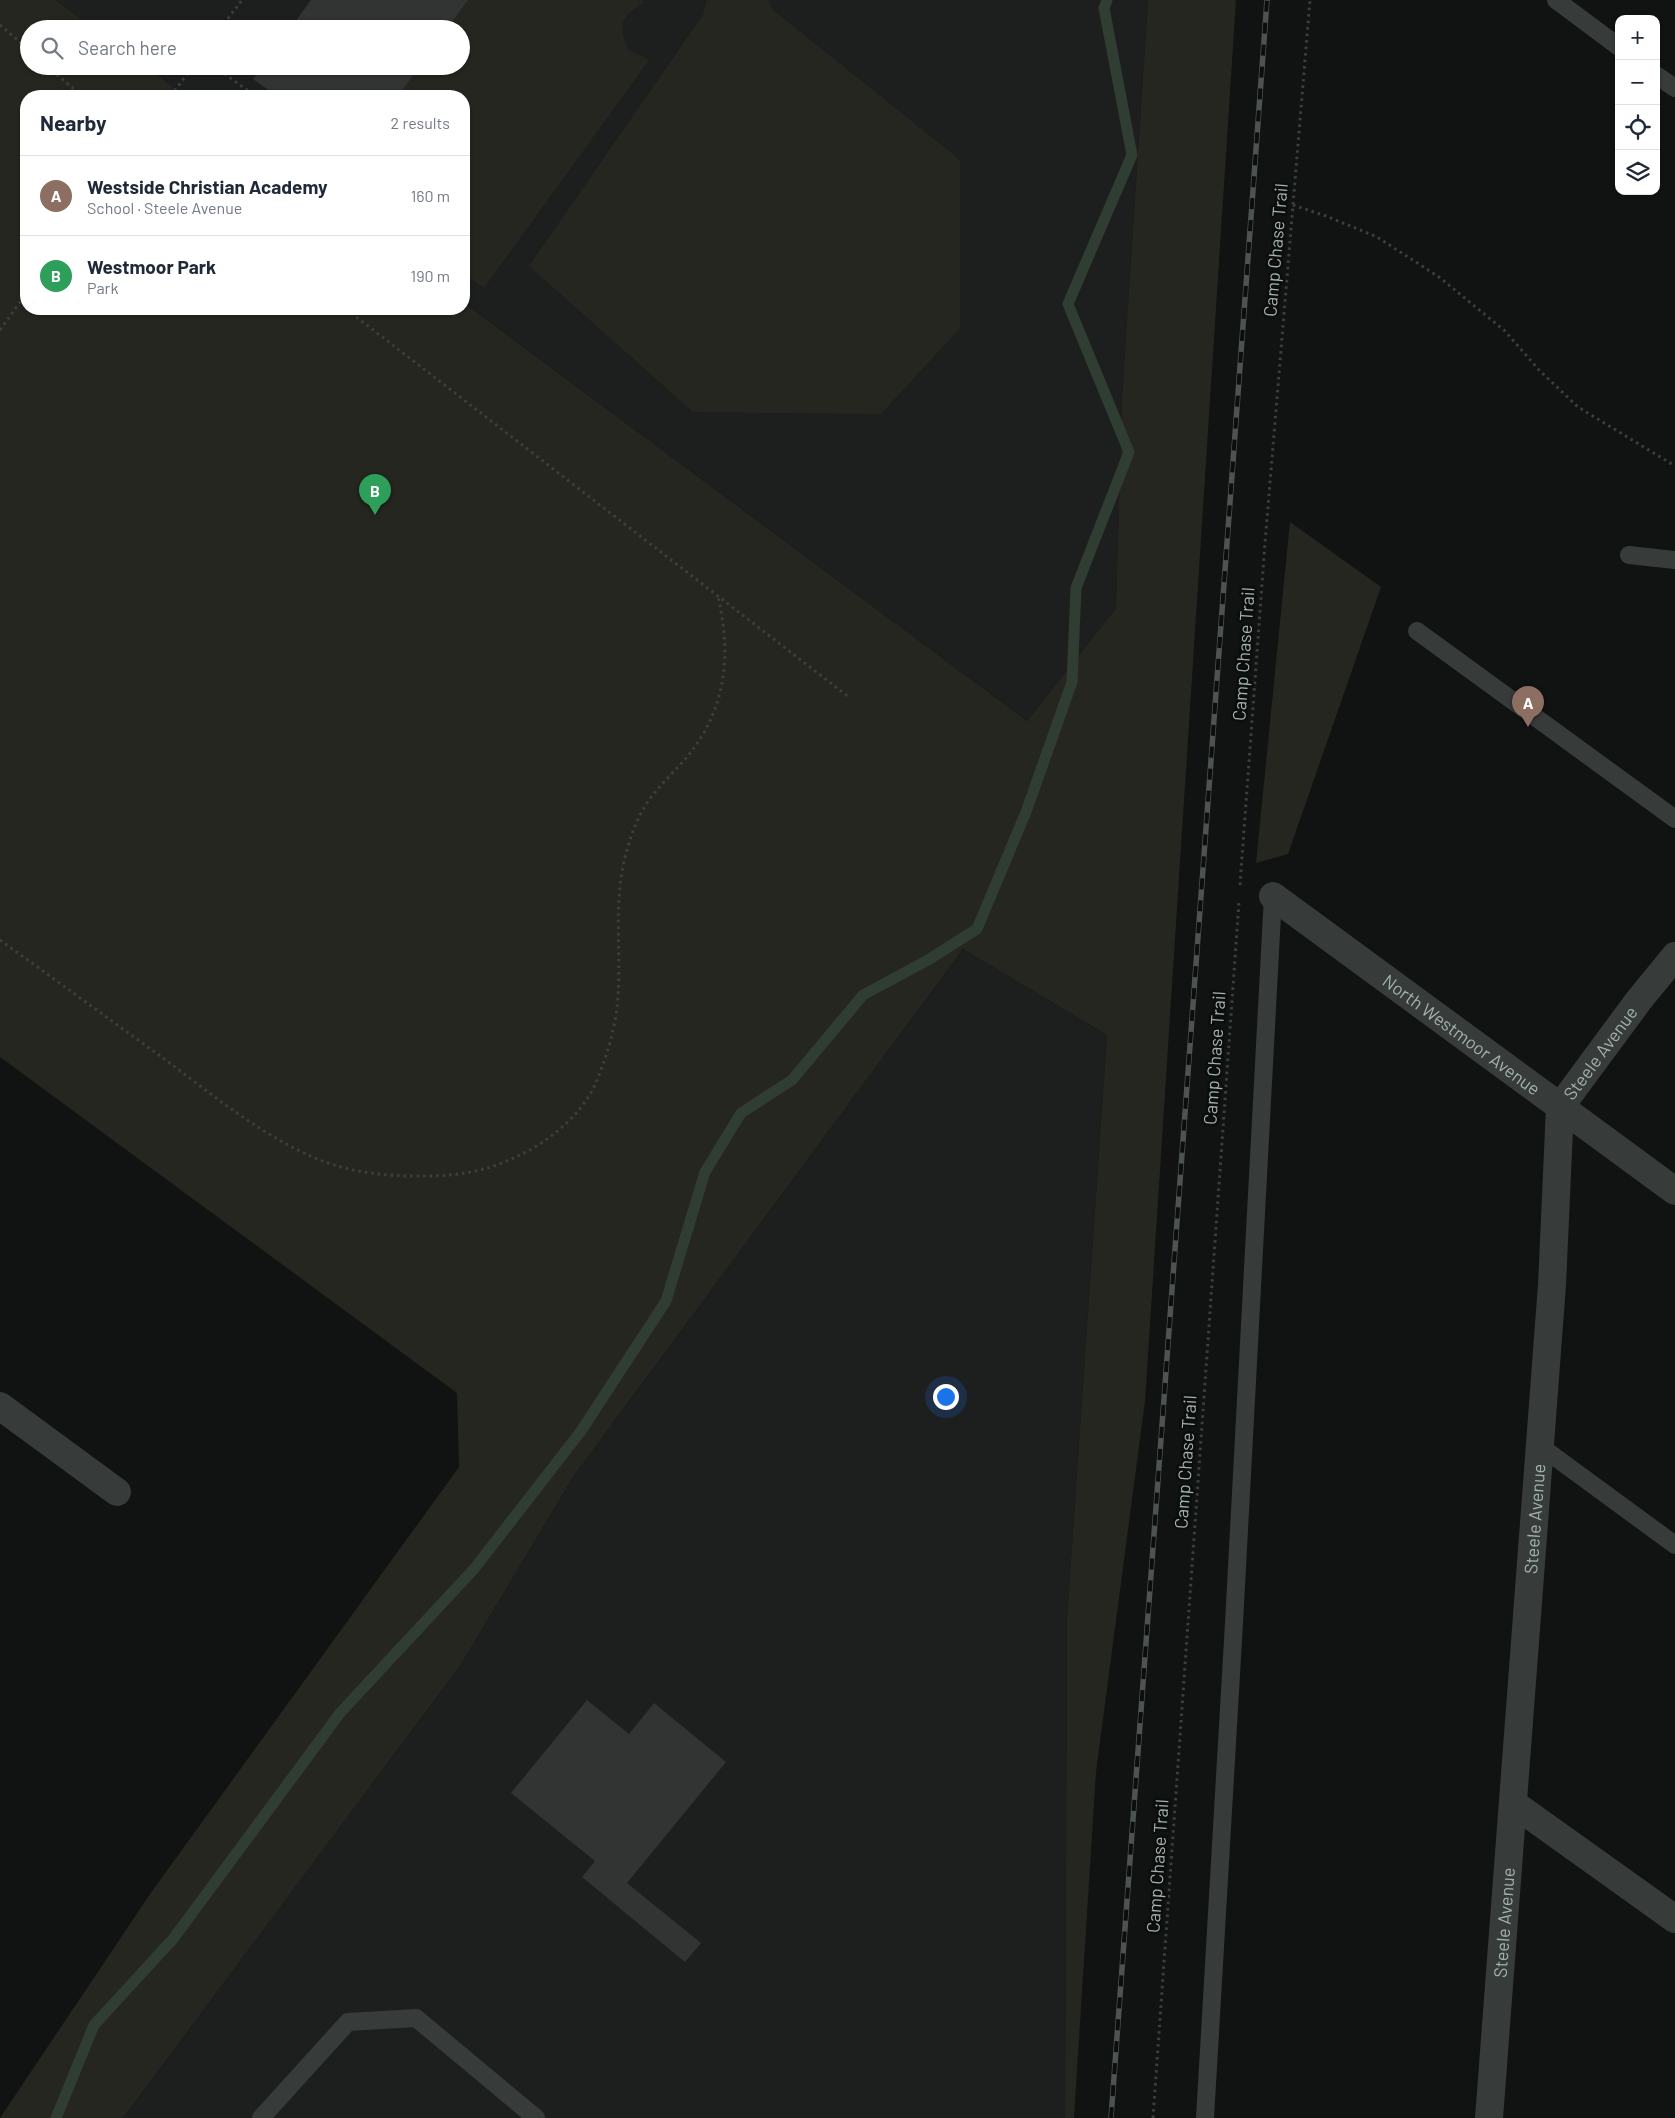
<!DOCTYPE html>
<html lang="en">
<head>
<meta charset="utf-8">
<style>
  body { margin:0; font-family:Barlow,sans-serif; background:#f2f2f3; color:#1f2937 }
  .controls { position:absolute; right:15px; top:15px; display:grid; overflow:hidden; border-radius:10px; box-shadow:0 1px 4px #0004 }
  .controls button { width:45px; height:45px; display:grid; place-items:center; padding:0; border:0; border-bottom:1px solid #e0e1e3; background:#fff; color:#1f2937; font:25px sans-serif }
  .you { position:absolute; left:945px; top:1396px; width:18px; height:18px; margin:-12px; border:4px solid #fff; border-radius:50%; background:#1a73e8; box-shadow:0 0 0 8px #1a73e833 }
  .badge { display:grid; place-items:center; width:32px; height:32px; border-radius:50%; background:#ea580c; color:#fff; font-size:16px; font-weight:700 }
  .pin { position:absolute; translate:-50% -41px; filter:drop-shadow(0 1px 2px #0008) }
  .pin::after { content:''; position:absolute; top:26px; width:18px; height:15px; background:inherit; clip-path:polygon(0 0,100% 0,50% 100%) }
  .list { margin:0; padding:0; list-style:none }
  h2 { display:flex; justify-content:space-between; align-items:center; height:65px; margin:0; padding:0 20px; font-size:21px }
  h2 small { font-size:16px; font-weight:400; color:#747a83 }
  .list li { display:grid; grid-template-columns:32px 1fr auto; gap:15px; align-items:center; box-sizing:border-box; height:80px; padding:0 20px; border-top:1px solid #e0e1e3 }
  .list b { display:block; font-size:19px; white-space:nowrap }
  .list p { margin:0; font-size:16px; white-space:nowrap; color:#747a83 }
  .list em { font-size:16px; font-style:normal; color:#747a83 }
  .icon { flex:none; width:28px; height:28px; fill:none; stroke:currentColor; stroke-width:2; stroke-linecap:round; stroke-linejoin:round }
  .map { position:relative; flex:none; width:1675px; height:2118px; overflow:hidden }
  .search { position:absolute; background:#fff; box-shadow:0 1px 4px #0004; left:20px; top:20px; width:450px; height:55px; display:flex; align-items:center; gap:12px; box-sizing:border-box; padding:0 18px; border-radius:28px; color:#747a83; font-size:19px }
  .panel { position:absolute; background:#fff; box-shadow:0 1px 4px #0004; left:20px; top:90px; width:450px; height:225px; border-radius:20px }
  .map>svg:first-child { display:block }
</style>
</head>
<body>
<div class="map">
<svg width="1675" height="2118" viewBox="0 0 1675 2118">
  <rect width="100%" height="100%" fill="#111212"/>
  <!-- built -->
  <path fill="#1d1f1e" d="M56,0H1148L1122,396L1116,608L1027,721L464,303V96H185L145,66H461V29H94Z
    M963,949L1107,1035L1067,1618L1065,2118H123L460,1666L573,1477Z"/>
  <!-- green -->
  <path fill="#262620" d="M0,0H56L94,29H29V66H145L185,96H26V309H464V303L1027,721L1116,608L1122,396L1148,0H1236L1145,1401L1096,1772L1074,2118H1065L1067,1618L1107,1035L963,949L573,1477L460,1666L123,2118H0L150,1894L459,1467L457,1393L0,1057Z
    M468,0H641L644,2C622,17 617,23 628,49L649,60L484,288L464,274V96H398L420,66H461V29H447Z
    M707,0H768L773,10L960,160V328L881,414L693,412L529,266L703,15Z
    M1290,522L1381,587L1288,854L1256,863Z"/>
  <g fill="none" stroke-linecap="round" stroke-linejoin="round">
    <!-- stream -->
    <path stroke="#303d32" stroke-width="11" d="M56,2118L94,2025L173,1939L340,1713L474,1569L581,1431L666,1301L705,1172L741,1113L792,1080L863,995L928,960L977,929L1026,812L1072,682L1076,588L1129,452L1068,304L1132,155L1104,8L1107,0"/>
  </g>
  <!-- building -->
  <path fill="#313433" d="M311,0H468L447,29H290Z
    M262,66H420L398,96H277L253,79Z
    M587,1700L629,1734L654,1703L726,1762L627,1883L701,1943L685,1962L582,1877L595,1861L511,1793Z"/>
  <g fill="none" stroke-linecap="round" stroke-linejoin="round">
    <!-- path -->
    <path stroke="#3a403d" stroke-width="3" stroke-dasharray="2.5 4" stroke-linecap="butt" d="M0,25L29,50
      M220,29L242,0
      M47,66L82,96
      M214,66L255,96
      M171,96L193,66
      M1293,205L1326,216L1377,237L1439,277L1505,331L1539,370L1578,407L1675,466
      M346,309L850,698
      M0,330L26,294
      M1240,885L1265,543L1310,0
      M0,940C53,978 106,1017 159,1055C206,1090 253,1129 306,1154C343,1172 386,1177 426,1176C455,1176 482,1172 509,1160C543,1146 579,1119 595,1085C607,1056 616,1027 618,996C621,952 614,905 624,862C629,840 636,819 649,800C660,785 674,772 686,758C726,711 732,655 718,597
      M1153,2118L1239,902"/>
    <!-- lane -->
    <path stroke="#373c3a" stroke-width="18" d="M1556,0L1619,47
      M1656,75L1675,88
      M1629,555L1675,560
      M1417,631L1675,819
      M1540,1446L1675,1545
      M261,2118L348,2022L416,2018L536,2118
      M1205,2118L1234,1623L1273,896"/>
    <!-- street -->
    <g stroke="#373c3a" stroke-width="28">
      <path id="s1" d="M1273,896L1675,1191"/>
      <path d="M0,1406L117,1492"/>
      <path d="M1514,1804L1675,1919"/>
      <path id="s2" d="M1489,2118L1552,1285L1560,1107L1639,1000L1675,956"/>
    </g>
    <!-- rail casing -->
    <g stroke="#4d5450" stroke-width="5.5">
      <path id="rail" d="M1111,2118L1267,0"/>
    </g>
    <!-- rail -->
    <use href="#rail" stroke="#0c0d0d" stroke-width="4" stroke-dasharray="11" stroke-linecap="butt"/>
  </g>
  <g text-anchor="middle" dominant-baseline="central" stroke-width="5" stroke-linejoin="round" paint-order="stroke">
    <!-- street labels -->
    <g font-size="18" fill="#a3b2aa" stroke="#0c0d0d">
      <text transform="translate(1275 250) rotate(-85)">Camp Chase Trail</text>
      <text transform="translate(1243 654) rotate(-86)">Camp Chase Trail</text>
      <text stroke="none"><textPath href="#s1" startOffset="234">North Westmoor Avenue</textPath></text>
      <text stroke="none"><textPath href="#s2" startOffset="1081">Steele Avenue</textPath></text>
      <text transform="translate(1214 1058) rotate(-86)">Camp Chase Trail</text>
      <text transform="translate(1185 1462) rotate(-86)">Camp Chase Trail</text>
      <text stroke="none"><textPath href="#s2" startOffset="601">Steele Avenue</textPath></text>
      <text transform="translate(1157 1866) rotate(-86)">Camp Chase Trail</text>
      <text stroke="none"><textPath href="#s2" startOffset="196">Steele Avenue</textPath></text>
    </g>
  </g>
</svg>
<div class="controls">
<button>+</button>
<button>−</button>
<button><svg class="icon" aria-label="locate" viewBox="0 0 24 24"><circle cx="12" cy="12" r="6"/><path d="M12 2v4M12 18v4M2 12h4M18 12h4"/></svg></button>
<button><svg class="icon" aria-label="layers" viewBox="0 0 24 24"><path d="M12 4l9 5-9 5-9-5zM3 14l9 5 9-5"/></svg></button>
</div>
<div class="you"></div>
<div class="pin badge" style="left:1528px;top:727px;background:#8d6e63">A</div>
<div class="pin badge" style="left:375px;top:515px;background:#2e9e5b">B</div>
<div class="search"><svg class="icon" aria-label="search" viewBox="0 0 24 24"><circle cx="10" cy="10" r="6"/><path d="M15 15l6 6"/></svg>Search here</div>
<section class="panel">
<h2>Nearby<small>2 results</small></h2>
<ul class="list">
<li><span class="badge" style="background:#8d6e63">A</span><div><b>Westside Christian Academy</b><p>School · Steele Avenue</p></div><em>160 m</em></li>
<li><span class="badge" style="background:#2e9e5b">B</span><div><b>Westmoor Park</b><p>Park</p></div><em>190 m</em></li>
</ul>
</section>
</div>
</body>
</html>
